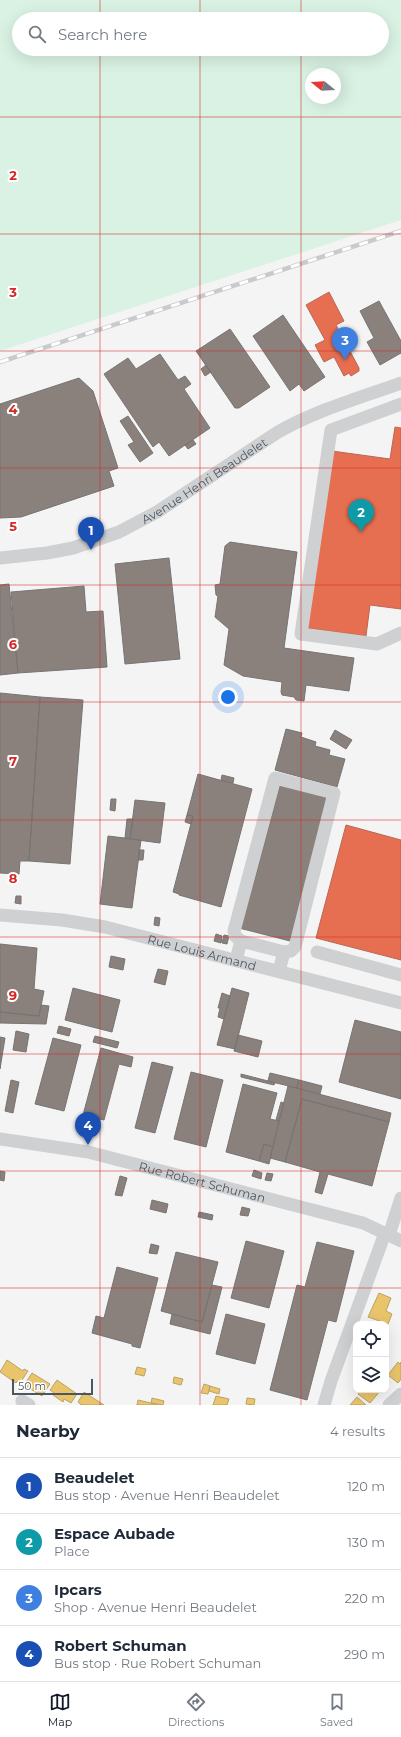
<!DOCTYPE html>
<html lang="en">
<head>
<meta charset="utf-8">
<style>
  body { margin:0; font-family:Montserrat,sans-serif; background:#f6f6f7; color:#1f2937 }
  .controls { position:absolute; right:12px; bottom:12px; display:grid; overflow:hidden; border-radius:8px; box-shadow:0 4px 16px #0002 }
  .controls button { width:36px; height:36px; display:grid; place-items:center; padding:0; border:0; border-bottom:1px solid #e0e1e3; background:#fff; color:#1f2937; font:20px sans-serif }
  .compass { position:absolute; left:305px; top:68px; width:36px; height:36px; border-radius:50%; background:#fff; box-shadow:0 4px 16px #0002; rotate:288deg }
  .scale { position:absolute; left:12px; bottom:10px; width:81px; box-sizing:border-box; padding-left:4px; border:2px solid #4a5661; border-top:0; font-size:11px; line-height:14px; white-space:nowrap; color:#4a5661; -webkit-text-stroke:3px #fff; paint-order:stroke }
  .you { position:absolute; left:228px; top:697px; width:14px; height:14px; margin:-10px; border:3px solid #fff; border-radius:50%; background:#1a73e8; box-shadow:0 0 0 6px #1a73e833 }
  .badge { display:grid; place-items:center; width:26px; height:26px; border-radius:50%; background:#111827; color:#fff; font-size:13px; font-weight:700 }
  .pin { position:absolute; translate:-50% -33px; filter:drop-shadow(0 1px 2px #0008) }
  .pin::after { content:''; position:absolute; top:21px; width:14px; height:12px; background:inherit; clip-path:polygon(0 0,100% 0,50% 100%) }
  .list { margin:0; padding:0; list-style:none }
  h2 { display:flex; justify-content:space-between; align-items:center; height:52px; margin:0; padding:0 16px; font-size:17px }
  h2 small { font-size:13px; font-weight:400; color:#747a83 }
  .list li { display:grid; grid-template-columns:26px 1fr auto; gap:12px; align-items:center; box-sizing:border-box; height:56px; padding:0 16px; border-top:1px solid #e0e1e3 }
  .list b { display:block; font-size:15px; white-space:nowrap }
  .list p { margin:0; font-size:13px; white-space:nowrap; color:#747a83 }
  .list em { font-size:13px; font-style:normal; color:#747a83 }
  .icon { flex:none; width:22px; height:22px; fill:none; stroke:currentColor; stroke-width:2; stroke-linecap:round; stroke-linejoin:round }
  .map { position:relative; flex:none; width:401px; height:1405px; overflow:hidden }
  .search { position:absolute; background:#fff; box-shadow:0 4px 16px #0002; left:12px; right:12px; top:12px; height:44px; display:flex; align-items:center; gap:10px; box-sizing:border-box; padding:0 14px; border-radius:22px; color:#747a83; font-size:15px }
  .sheet { height:276px; background:#fff }
  nav { display:flex; justify-content:space-around; align-items:center; box-sizing:border-box; height:56px; border-top:1px solid #e0e1e3; background:#fff; font-size:11px; color:#747a83 }
  nav a { display:grid; justify-items:center; gap:2px }
  nav .on { color:#111827 }
  .map>svg:first-child { display:block }
</style>
</head>
<body>
<div class="map">
<svg width="401" height="1405" viewBox="0 0 401 1405">
  <rect width="100%" height="100%" fill="#f4f4f4"/>
  <!-- green -->
  <path fill="#d9f2e3" fill-rule="evenodd" d="M0,0H401V220L0,351ZM19,19H382V49H19ZM311,74H335V98H311Z"/>
  <!-- homes -->
  <path fill="#e9c46a" stroke="#b9a367" d="M379,1293L391,1298L386,1311L392,1314L388,1324L368,1317Z
    M7,1360L23,1371L24,1369L28,1371L20,1383L17,1381L16,1383L0,1372Z
    M398,1362L400,1364L401,1362V1379L398,1383L388,1375Z
    M137,1367L146,1369L144,1376L135,1374Z
    M32,1373L50,1384L42,1396L24,1385Z
    M174,1377L183,1379L181,1385L173,1383Z
    M57,1380L77,1394L71,1403L64,1399L63,1402L53,1395L54,1393L50,1390Z
    M204,1384L210,1386L208,1394L201,1393Z
    M210,1386L220,1389L219,1394L209,1391Z
    M362,1390H381L370,1403L358,1394Z
    M84,1392L104,1405H81L78,1402Z
    M216,1396L229,1399L227,1405H213Z
    M357,1397L366,1405H350Z
    M152,1398L164,1401L163,1405L151,1403Z
    M247,1398L255,1399L254,1405L246,1404Z
    M138,1400L151,1403L158,1405H137Z"/>
  <!-- shops -->
  <path fill="#e76f51" stroke="#b86856" d="M329,292L344,321L336,325L359,368V371L351,376L349,373L344,376L334,357L324,362L315,345L325,340L306,305Z
    M395,427L401,428V609L370,605L366,636L307,628L332,451L390,459Z
    M346,825L401,840V960L316,938Z"/>
  <!-- industry -->
  <path fill="#8a817c" stroke="#777474" d="M379,301L401,341V353L380,365L367,342L374,338L360,311Z
    M283,315L325,377L304,391L299,384L290,391L253,336Z
    M230,329L270,387L239,408H235L196,351Z
    M160,354L178,380L185,376L191,384L184,389L210,428L169,456L159,442L153,447L104,374L128,358L136,369Z
    M206,365L211,372L205,376L201,369Z
    M79,378L93,391L118,468L109,471L114,486L21,517L0,518V404Z
    M128,416L153,453L140,462L128,445L134,442L120,421Z
    M193,440L196,444L188,449L185,445Z
    M230,542L297,552L284,648L354,658L349,691L306,685L304,701L296,700L294,697L282,695L281,692L282,682L243,676L224,665L229,629L215,617L218,596L216,595L215,585L220,584L225,546Z
    M169,558L180,659L125,664L115,564Z
    M9,584L18,673L0,675V585Z
    M84,586L86,612L103,611L107,667L18,673L11,592Z
    M0,693L40,697L29,861H20L19,874L0,873Z
    M40,697L83,700L70,864L29,861Z
    M286,729L302,733L301,737L316,742L315,746L330,750L329,755L345,759L337,787L275,770Z
    M335,730L352,740L346,749L330,739Z
    M198,774L252,789L221,907L179,895V894L173,892L193,816L187,815Z
    M222,775L234,778L233,783L221,780Z
    M280,785L327,797L290,941L239,928L252,881L254,882Z
    M111,799H116L115,811L110,810Z
    M135,800L165,803L160,843L130,839Z
    M187,815L193,816L191,824L185,822Z
    M127,819H133L130,839L125,838Z
    M108,836L141,840L132,908L100,904Z
    M139,850H144L143,860H138Z
    M16,896H21V904L15,903Z
    M155,917L160,918L159,926L154,925Z
    M216,934L222,936L221,943L214,941Z
    M224,935L229,936L227,944L222,943Z
    M0,944L37,948L34,989L44,991L39,1016L0,1012Z
    M111,956L125,959L123,970L109,967Z
    M158,969L168,971L165,985L154,982Z
    M73,988L120,1000L112,1032L65,1020Z
    M232,988L249,993L235,1049L217,1045Z
    M222,993L230,996L224,1019L218,1017L220,1008H218Z
    M41,1005L49,1006L46,1024L0,1023V1012L39,1016Z
    M355,1020L401,1032V1099L339,1082Z
    M59,1026L71,1029L69,1036L57,1033Z
    M16,1031L29,1034L26,1052L13,1050Z
    M238,1035L262,1041L258,1057L234,1051Z
    M95,1036L119,1042L117,1048L93,1042Z
    M0,1037L5,1038L0,1069Z
    M53,1038L81,1045L64,1111L35,1104Z
    M101,1048L133,1057L131,1067L119,1064L104,1120L83,1115Z
    M152,1062L173,1067L155,1133L135,1128Z
    M191,1072L223,1080L206,1147L174,1139Z
    M270,1073L299,1080L297,1088L268,1081Z
    M241,1074L268,1081L275,1083L274,1085L241,1077Z
    M11,1080L19,1082L13,1113L5,1111Z
    M299,1080L322,1086L320,1094L297,1088Z
    M243,1084L277,1093L270,1119L279,1121L273,1147L264,1144L259,1161L226,1152Z
    M288,1086L391,1113L389,1122L302,1099L285,1162L270,1158Z
    M302,1099L389,1122L372,1186L328,1174L322,1194L315,1192L320,1172L285,1162Z
    M281,1102L284,1103L279,1121L276,1120Z
    M264,1144L273,1147L269,1164L259,1161Z
    M254,1170L262,1173L261,1179L252,1176Z
    M0,1171L5,1172L4,1181L0,1180Z
    M267,1173L273,1174L271,1181L265,1180Z
    M120,1176L127,1178L122,1196L115,1195Z
    M152,1200L168,1204L166,1213L150,1209Z
    M242,1207L250,1209L248,1216L240,1215Z
    M199,1212L213,1215L212,1220L198,1217Z
    M246,1241L284,1251L269,1308L231,1298Z
    M317,1242L354,1251L336,1322L328,1320L307,1400L270,1390L297,1285L305,1287Z
    M151,1244L159,1246L157,1254L149,1253Z
    M176,1252L218,1262L202,1322L161,1311Z
    M117,1267L158,1278L140,1348L132,1346V1344L92,1333L96,1316L104,1318Z
    M212,1285L222,1287L210,1334L170,1324L172,1314L202,1322Z
    M226,1314L265,1324L255,1364L216,1354Z"/>
  <g fill="none" stroke-linecap="round" stroke-linejoin="round">
    <!-- minor -->
    <g stroke="#ced0d2" stroke-width="13">
      <path d="M401,404L331,430L301,634L377,644L401,633"/>
      <path id="s1" d="M0,558L47,553L73,548L119,532L157,512L278,432C317,410 359,398 401,383"/>
      <path id="s2" d="M0,915L62,920L105,927L401,1003"/>
      <path d="M241,941L284,952"/>
      <path d="M317,952L401,975"/>
      <path d="M236,960L241,941L235,936L234,931L275,778L334,793L295,947L291,951L284,952L279,971"/>
      <path id="s3" d="M0,1139L88,1152L363,1223L401,1241"/>
      <path d="M389,1235L401,1198"/>
      <path d="M22,1401L29,1405"/>
      <path d="M324,1405L331,1381L385,1233"/>
      <path d="M389,1405L401,1394"/>
    </g>
    <!-- rail casing -->
    <g stroke="#c9cacc" stroke-width="4.5">
      <path id="rail" d="M0,362L401,231"/>
    </g>
    <!-- rail -->
    <use href="#rail" stroke="#fff" stroke-width="3" stroke-dasharray="9" stroke-linecap="butt"/>
  </g>
  <!-- grid -->
  <path fill="none" stroke="#d62828" stroke-width="1" stroke-opacity="0.55" d="M100,0V19M200,0V19M301,0V19M100,49V1405M200,49V1405M301,49V1405M0,117H401M0,234H401M0,351H401M0,468H401M0,585H401M0,702H401M0,820H401M0,937H401M0,1054H401M0,1171H401M0,1288H401"/>
  <g text-anchor="middle" dominant-baseline="central" stroke-width="4" stroke-linejoin="round" paint-order="stroke">
    <!-- street labels -->
    <g font-size="12" fill="#4a5661" stroke="#fff">
      <text stroke="none"><textPath href="#s1" startOffset="222">Avenue Henri Beaudelet</textPath></text>
      <text stroke="none"><textPath href="#s2" startOffset="206">Rue Louis Armand</textPath></text>
      <text stroke="none"><textPath href="#s3" startOffset="207">Rue Robert Schuman</textPath></text>
    </g>
  </g>
  <g font-size="13" text-anchor="middle" font-weight="bold" fill="#d62828" stroke="#fff" stroke-width="4" stroke-linejoin="round" paint-order="stroke">
    <text x="13" y="180">2</text>
    <text x="13" y="297">3</text>
    <text x="13" y="414">4</text>
    <text x="13" y="531">5</text>
    <text x="13" y="649">6</text>
    <text x="13" y="766">7</text>
    <text x="13" y="883">8</text>
    <text x="13" y="1000">9</text>
  </g>
</svg>
<div class="controls">
<button><svg class="icon" aria-label="locate" viewBox="0 0 24 24"><circle cx="12" cy="12" r="6"/><path d="M12 2v4M12 18v4M2 12h4M18 12h4"/></svg></button>
<button><svg class="icon" aria-label="layers" viewBox="0 0 24 24"><path d="M12 4l9 5-9 5-9-5zM3 14l9 5 9-5"/></svg></button>
</div>
<svg class="compass" viewBox="-18 -18 36 36"><path d="M0-13l5 13h-10z" fill="#e53935"/><path d="M0 13l5-13h-10z" fill="#747a83"/></svg>
<div class="scale">50 m</div>
<div class="you"></div>
<div class="pin badge" style="left:91px;top:550px;background:#1a4fb4">1</div>
<div class="pin badge" style="left:361px;top:532px;background:#0f9aa8">2</div>
<div class="pin badge" style="left:345px;top:360px;background:#3f7fe0">3</div>
<div class="pin badge" style="left:88px;top:1145px;background:#1a4fb4">4</div>
<div class="search"><svg class="icon" aria-label="search" viewBox="0 0 24 24"><circle cx="10" cy="10" r="6"/><path d="M15 15l6 6"/></svg>Search here</div>
</div>
<section class="sheet">
<h2>Nearby<small>4 results</small></h2>
<ul class="list">
<li><span class="badge" style="background:#1a4fb4">1</span><div><b>Beaudelet</b><p>Bus stop · Avenue Henri Beaudelet</p></div><em>120 m</em></li>
<li><span class="badge" style="background:#0f9aa8">2</span><div><b>Espace Aubade</b><p>Place</p></div><em>130 m</em></li>
<li><span class="badge" style="background:#3f7fe0">3</span><div><b>Ipcars</b><p>Shop · Avenue Henri Beaudelet</p></div><em>220 m</em></li>
<li><span class="badge" style="background:#1a4fb4">4</span><div><b>Robert Schuman</b><p>Bus stop · Rue Robert Schuman</p></div><em>290 m</em></li>
</ul>
</section>
<nav>
<a class="on"><svg class="icon" aria-label="map" viewBox="0 0 24 24"><path d="M3 6l6-2 6 2 6-2v14l-6 2-6-2-6 2zM9 4v14M15 6v14"/></svg>Map</a>
<a><svg class="icon" aria-label="directions" viewBox="0 0 24 24"><path d="M12 3l9 9-9 9-9-9zM9 14v-3h6M13 9l2 2-2 2"/></svg>Directions</a>
<a><svg class="icon" aria-label="saved" viewBox="0 0 24 24"><path d="M7 4h10v16l-5-4-5 4z"/></svg>Saved</a>
</nav>
</body>
</html>
